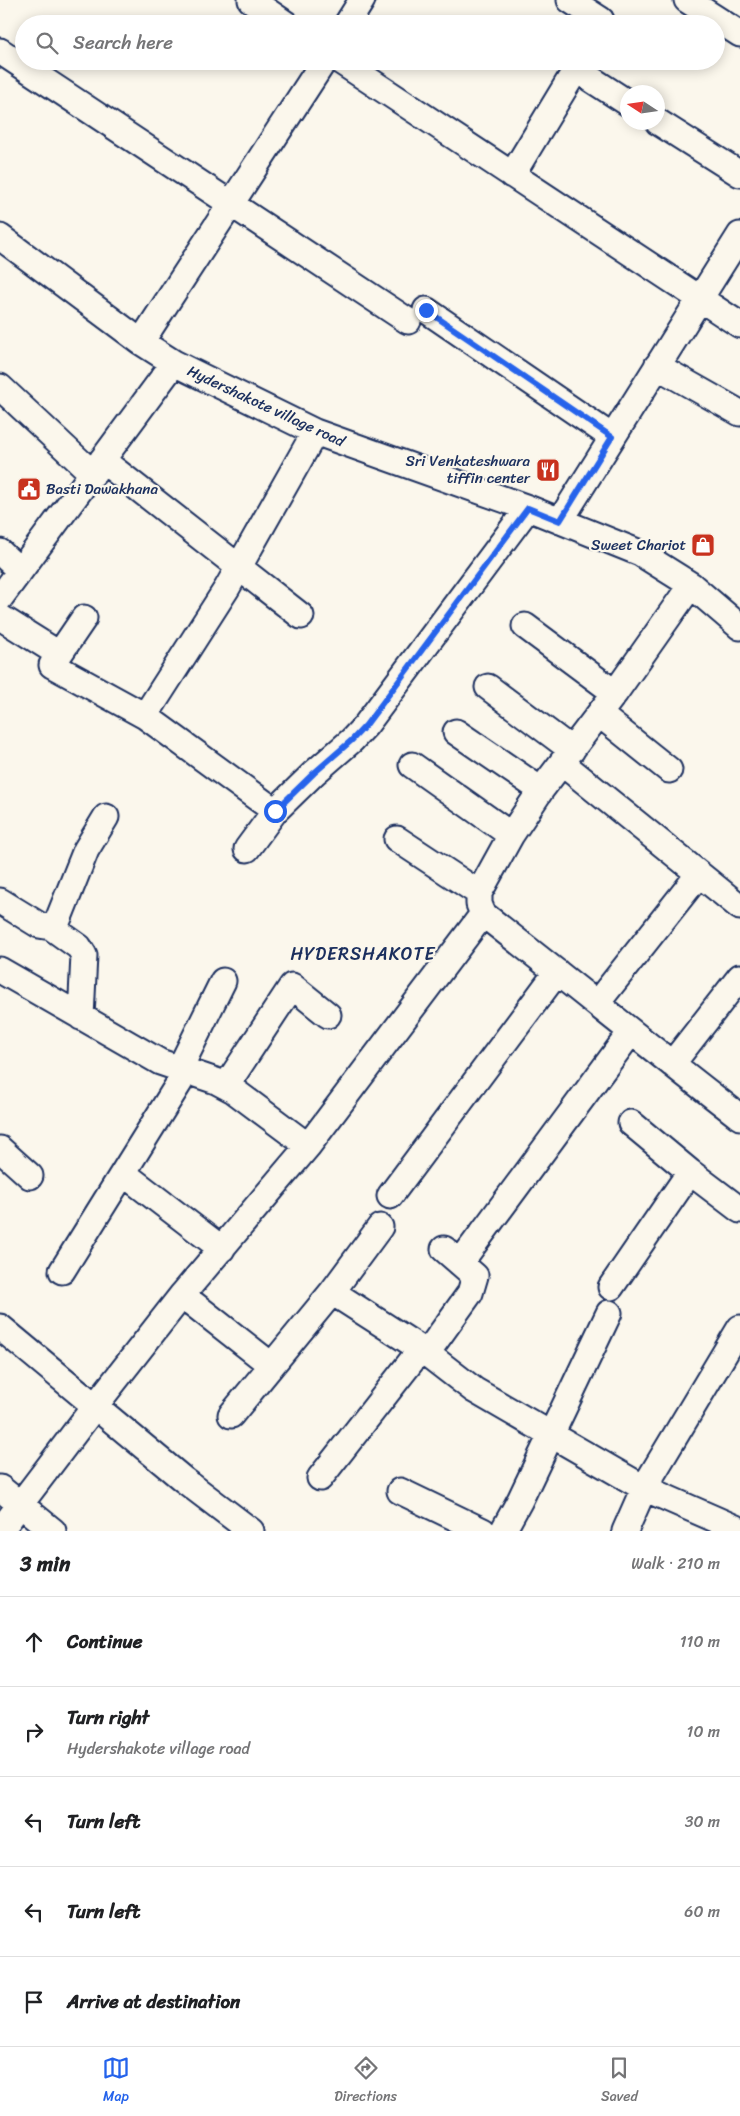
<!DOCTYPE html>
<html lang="en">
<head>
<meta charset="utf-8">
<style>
  body { margin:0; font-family:Sriracha,sans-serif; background:#f2f2f2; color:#202124 }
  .compass { position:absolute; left:620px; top:85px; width:45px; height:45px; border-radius:50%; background:#fff; box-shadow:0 2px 12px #0003; rotate:282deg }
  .stop { position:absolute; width:15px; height:15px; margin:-11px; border:4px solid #2563eb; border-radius:50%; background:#fff }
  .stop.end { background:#2563eb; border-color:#fff; box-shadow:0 1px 5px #0008 }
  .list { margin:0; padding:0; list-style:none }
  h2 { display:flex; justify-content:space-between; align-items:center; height:65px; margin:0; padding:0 20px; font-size:21px }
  h2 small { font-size:16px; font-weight:400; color:#757577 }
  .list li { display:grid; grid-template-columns:32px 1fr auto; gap:15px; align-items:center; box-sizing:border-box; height:90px; padding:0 20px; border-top:1px solid #e0e0e0 }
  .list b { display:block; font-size:19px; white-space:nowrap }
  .list p { margin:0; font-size:16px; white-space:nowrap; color:#757577 }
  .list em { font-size:16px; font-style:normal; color:#757577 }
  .icon { flex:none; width:28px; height:28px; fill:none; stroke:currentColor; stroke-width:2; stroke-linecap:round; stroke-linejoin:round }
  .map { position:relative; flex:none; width:740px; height:1531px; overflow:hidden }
  .search { position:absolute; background:#fff; box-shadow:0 2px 12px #0003; left:15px; right:15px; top:15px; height:55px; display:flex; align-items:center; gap:12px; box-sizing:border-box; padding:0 18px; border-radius:28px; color:#757577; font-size:19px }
  .sheet { height:515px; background:#fff }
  nav { display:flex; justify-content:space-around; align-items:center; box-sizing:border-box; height:70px; border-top:1px solid #e0e0e0; background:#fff; font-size:14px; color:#757577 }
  nav a { display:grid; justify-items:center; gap:2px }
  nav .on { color:#2563eb }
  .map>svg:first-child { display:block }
</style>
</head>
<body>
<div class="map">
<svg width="740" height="1531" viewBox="0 0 740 1531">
  <rect width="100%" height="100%" fill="#fbf7ec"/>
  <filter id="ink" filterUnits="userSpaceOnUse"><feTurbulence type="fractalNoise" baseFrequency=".02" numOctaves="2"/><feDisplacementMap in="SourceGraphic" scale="10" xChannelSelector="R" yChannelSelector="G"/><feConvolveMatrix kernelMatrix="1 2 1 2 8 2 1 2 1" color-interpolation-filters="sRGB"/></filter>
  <g filter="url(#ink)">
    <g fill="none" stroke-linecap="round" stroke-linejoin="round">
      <!-- minor casing -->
      <g stroke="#1b2f5e" stroke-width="29">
        <path id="minor" d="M251,0L286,24
          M570,0L601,20L600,24
          M687,0L740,34
          M347,24L362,0
          M0,51L408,321
          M340,61L740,325
          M577,70L628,103
          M658,122L740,174
          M512,175L581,61
          M0,237L141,342L174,363L315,432L528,508L640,553L691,585L740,627
          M426,310L612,437
          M141,342L324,61
          M657,366L740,413
          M0,387L93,474
          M102,460L301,616
          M560,521L740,235
          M0,552L20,571
          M0,598L174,363
          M0,617L59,654
          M84,618L52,665L145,716L275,811L314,773L352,740L366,725L528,508
          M525,626L615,693
          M488,687L572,750
          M599,714L669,770
          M145,716L227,588L315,432
          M456,732L541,790
          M562,763L740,907
          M412,765L511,835
          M397,839L479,893V904L483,914C569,981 653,1050 740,1117
          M247,849L275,811
          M479,893L511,835L541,790L615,693L691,585
          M0,901L39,925L51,927L58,920L86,850L106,817
          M51,927L79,947L84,955L81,1017
          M0,970L160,1062L216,1081L233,1090L308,1146
          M597,1003L699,874
          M672,1064L740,977
          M179,1070L223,981
          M226,1086L292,986L328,1015
          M0,1149L30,1176
          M690,1172L740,1210
          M123,1173L222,1249
          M390,1196L557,972
          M460,1263L631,1032
          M62,1271L186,1072
          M611,1287L690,1172L631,1123
          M332,1292L421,1349L474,1390L644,1488L740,1530
          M182,1295L271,1365
          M0,1327L184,1480L251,1531
          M427,1353L470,1293L475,1276L444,1249
          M231,1415L332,1292L380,1227
          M320,1478L421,1349
          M0,1488L53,1531
          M400,1491L483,1531
          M0,1531L95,1406L182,1295L308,1146L483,914
          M503,1531L520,1500L609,1313
          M625,1531L644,1488L740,1328"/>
      </g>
      <!-- minor -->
      <use href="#minor" stroke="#fbf7ec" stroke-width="25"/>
    </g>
  </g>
  <g fill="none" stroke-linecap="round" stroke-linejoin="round" filter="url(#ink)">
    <!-- route -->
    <path stroke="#2563eb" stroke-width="6" d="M275,811L314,773L352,740L366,725L528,508L560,521L612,437L426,310"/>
  </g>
  <!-- icons -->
  <defs>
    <g id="restaurant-square" transform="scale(1.25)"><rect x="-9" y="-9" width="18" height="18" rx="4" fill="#c8321e" stroke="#fbf7ec"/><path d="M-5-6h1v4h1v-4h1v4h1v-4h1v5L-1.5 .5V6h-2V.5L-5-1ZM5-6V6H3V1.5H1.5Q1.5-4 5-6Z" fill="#fff"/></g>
    <g id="civic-square" transform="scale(1.25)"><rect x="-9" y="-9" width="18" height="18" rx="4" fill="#c8321e" stroke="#fbf7ec"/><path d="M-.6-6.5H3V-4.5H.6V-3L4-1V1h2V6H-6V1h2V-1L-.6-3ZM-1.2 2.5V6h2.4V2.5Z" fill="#fff"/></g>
    <g id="shop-square" transform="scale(1.25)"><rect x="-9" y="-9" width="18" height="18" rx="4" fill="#c8321e" stroke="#fbf7ec"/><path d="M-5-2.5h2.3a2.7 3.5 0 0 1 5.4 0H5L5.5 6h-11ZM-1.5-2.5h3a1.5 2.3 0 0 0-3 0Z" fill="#fff"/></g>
  </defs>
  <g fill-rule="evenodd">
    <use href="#restaurant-square" x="548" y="470"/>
    <use href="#civic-square" x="29" y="489"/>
    <use href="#shop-square" x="703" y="545"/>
  </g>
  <g text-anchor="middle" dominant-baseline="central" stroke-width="4.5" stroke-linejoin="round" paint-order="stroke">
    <!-- street labels -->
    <g font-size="15" fill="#1b2f5e" stroke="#fbf7ec">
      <text transform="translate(266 406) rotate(25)">Hydershakote village road</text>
    </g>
    <!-- poi labels -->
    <g font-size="15" fill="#1b2f5e" stroke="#fbf7ec" text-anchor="end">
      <text x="530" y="461">Sri Venkateshwara<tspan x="530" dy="17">tiffin center</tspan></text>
      <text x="46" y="489" text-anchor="start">Basti Dawakhana</text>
      <text x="686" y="545">Sweet Chariot</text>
    </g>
    <!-- quarter labels -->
    <g font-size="18" letter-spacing="1" fill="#1b2f5e" stroke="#fbf7ec">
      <text x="363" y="954">HYDERSHAKOTE</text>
    </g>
  </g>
</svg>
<svg class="compass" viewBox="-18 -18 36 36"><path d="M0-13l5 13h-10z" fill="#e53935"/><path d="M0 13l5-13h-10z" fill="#757577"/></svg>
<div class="stop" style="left:275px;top:811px"></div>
<div class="stop end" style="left:426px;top:310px"></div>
<div class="search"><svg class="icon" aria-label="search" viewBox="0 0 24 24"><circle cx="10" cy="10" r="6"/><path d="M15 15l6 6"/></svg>Search here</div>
</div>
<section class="sheet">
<h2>3 min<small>Walk · 210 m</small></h2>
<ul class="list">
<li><svg class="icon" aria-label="ahead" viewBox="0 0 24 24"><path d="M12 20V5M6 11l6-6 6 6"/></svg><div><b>Continue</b></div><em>110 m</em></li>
<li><svg class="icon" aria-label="right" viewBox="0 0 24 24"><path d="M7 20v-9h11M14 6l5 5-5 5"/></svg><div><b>Turn right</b><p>Hydershakote village road</p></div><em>10 m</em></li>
<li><svg class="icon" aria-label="left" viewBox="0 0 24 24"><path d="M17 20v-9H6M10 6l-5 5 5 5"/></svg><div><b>Turn left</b></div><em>30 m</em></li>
<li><svg class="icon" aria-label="left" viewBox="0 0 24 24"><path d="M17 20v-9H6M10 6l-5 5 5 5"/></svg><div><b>Turn left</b></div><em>60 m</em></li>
<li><svg class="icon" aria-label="arrive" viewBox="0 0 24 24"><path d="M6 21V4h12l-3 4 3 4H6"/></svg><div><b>Arrive at destination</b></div></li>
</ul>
</section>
<nav>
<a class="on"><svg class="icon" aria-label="map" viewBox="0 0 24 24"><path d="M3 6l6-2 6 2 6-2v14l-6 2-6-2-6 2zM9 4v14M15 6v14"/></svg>Map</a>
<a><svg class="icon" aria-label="directions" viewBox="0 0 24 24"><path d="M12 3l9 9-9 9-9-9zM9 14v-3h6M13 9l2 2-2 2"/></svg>Directions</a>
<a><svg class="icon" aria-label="saved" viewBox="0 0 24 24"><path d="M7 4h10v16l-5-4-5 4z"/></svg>Saved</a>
</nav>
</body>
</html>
